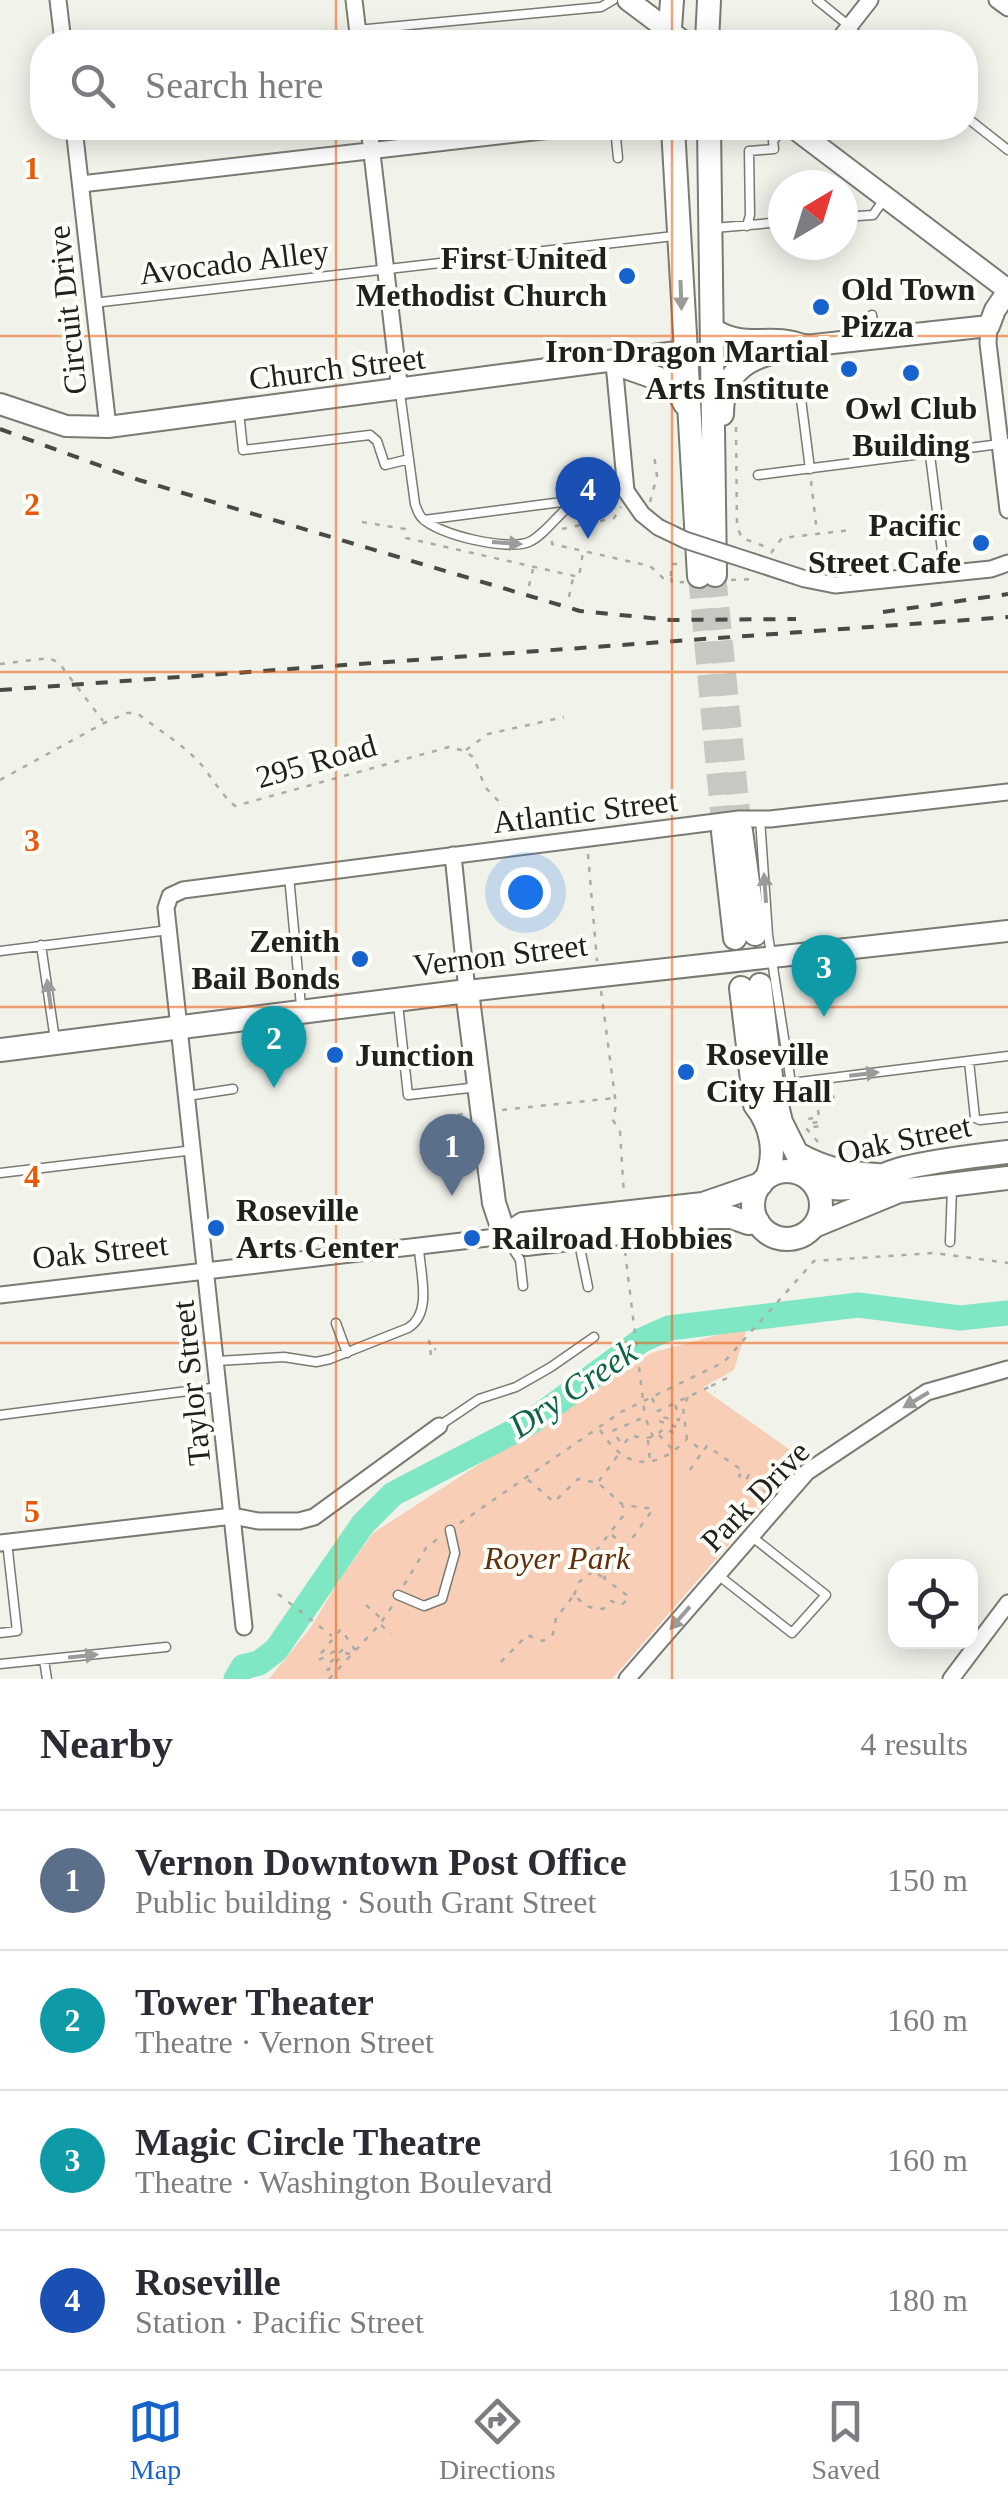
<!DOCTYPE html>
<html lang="en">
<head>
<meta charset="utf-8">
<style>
  body { margin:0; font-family:"Times New Roman",serif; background:#f7f7f7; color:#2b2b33 }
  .controls { position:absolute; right:30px; bottom:30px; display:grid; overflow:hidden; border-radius:20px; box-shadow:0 5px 25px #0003 }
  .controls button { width:90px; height:90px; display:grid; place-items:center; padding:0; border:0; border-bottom:2px solid #e1e1e2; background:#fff; color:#2b2b33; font:50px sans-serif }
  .compass { position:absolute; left:768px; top:170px; width:90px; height:90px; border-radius:50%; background:#fff; box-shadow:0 5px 25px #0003; rotate:38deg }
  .you { position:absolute; left:525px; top:892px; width:35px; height:35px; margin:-25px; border:8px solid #fff; border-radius:50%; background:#1a73e8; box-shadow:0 0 0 15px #1a73e833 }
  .badge { display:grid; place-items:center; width:65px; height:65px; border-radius:50%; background:#1663ce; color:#fff; font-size:32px; font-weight:700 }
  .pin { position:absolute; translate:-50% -82px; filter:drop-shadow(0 2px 5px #0008) }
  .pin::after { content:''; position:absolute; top:52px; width:35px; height:30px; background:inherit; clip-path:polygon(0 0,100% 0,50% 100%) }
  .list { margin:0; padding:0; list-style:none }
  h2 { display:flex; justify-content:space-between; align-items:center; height:130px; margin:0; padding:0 40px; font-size:42px }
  h2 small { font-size:32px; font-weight:400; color:#7c7c81 }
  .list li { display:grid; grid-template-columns:65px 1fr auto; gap:30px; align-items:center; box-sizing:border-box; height:140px; padding:0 40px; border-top:2px solid #e1e1e2 }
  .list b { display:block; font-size:38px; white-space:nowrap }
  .list p { margin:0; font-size:32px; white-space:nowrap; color:#7c7c81 }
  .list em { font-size:32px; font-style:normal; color:#7c7c81 }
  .icon { flex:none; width:55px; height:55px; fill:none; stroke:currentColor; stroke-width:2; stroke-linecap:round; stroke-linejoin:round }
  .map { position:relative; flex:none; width:1008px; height:1679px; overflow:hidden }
  .search { position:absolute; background:#fff; box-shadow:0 5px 25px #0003; left:30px; right:30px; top:30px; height:110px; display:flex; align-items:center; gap:25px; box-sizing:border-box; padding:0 35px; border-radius:40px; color:#7c7c81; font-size:38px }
  .sheet { height:690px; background:#fff }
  nav { display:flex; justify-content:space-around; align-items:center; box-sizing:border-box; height:140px; border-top:2px solid #e1e1e2; background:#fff; font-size:28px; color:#7c7c81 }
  nav a { display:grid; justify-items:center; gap:5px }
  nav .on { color:#1663ce }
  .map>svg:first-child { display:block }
</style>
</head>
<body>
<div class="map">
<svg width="1008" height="1679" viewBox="0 0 1008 1679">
  <rect width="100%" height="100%" fill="#f1f2ea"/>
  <!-- green -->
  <path fill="#f9ceb7" d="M739,1329L746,1331L734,1370L702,1388L803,1459L612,1679H269L311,1627L340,1579L373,1533L651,1353Z"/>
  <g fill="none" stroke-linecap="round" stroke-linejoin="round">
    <!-- river -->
    <path stroke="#80e7c4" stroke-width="25" d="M236,1679L243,1667L259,1663L276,1650L363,1524L393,1494L528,1424L642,1340L669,1328L858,1305L960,1318L1008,1313"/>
    <!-- secondary-tunnel -->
    <path stroke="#c7c8c1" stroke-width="22" stroke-dasharray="22 11" stroke-linecap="butt" d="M715,575L741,831
      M699,576L723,832"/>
    <!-- service casing -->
    <g stroke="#7a7a73" stroke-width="11">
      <path id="service" d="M817,0L848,25
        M848,28L868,42
        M357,30L601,7L613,0
        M966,117L1008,150
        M615,128L618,158
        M843,217L873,215L885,198
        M747,226L750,215L749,151L774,149L773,141L784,128
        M714,228L783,222
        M93,303L674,236
        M872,315L875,336
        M400,393L415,504C417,509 418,514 422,518C438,535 508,551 529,542C545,535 560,511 577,500
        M801,399L810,469
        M239,412L243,450L370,435L377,441L385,465L409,459
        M930,455L945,574
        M758,475L1008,443
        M424,520L577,500L626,491
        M760,819L768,935L791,1083L1008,1056
        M289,876L301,1006
        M41,945L55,1040
        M0,951L169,930
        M398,1004L408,1095L478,1087
        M969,1061L975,1118L980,1120L1008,1117
        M791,1083C802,1097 811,1100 829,1098
        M187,1096L233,1089
        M0,1173L194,1150
        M950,1242L952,1189
        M579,1243L588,1287
        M510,1244L520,1260L523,1286
        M336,1323L347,1353
        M217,1361L284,1357L316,1362L330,1359L408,1328C433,1313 420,1273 419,1248
        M0,1415L219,1387
        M439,1426L479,1399L516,1387L551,1367L594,1337
        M718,1575L792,1633L826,1595L751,1536
        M398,1595L424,1606L442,1599L455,1553L450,1530
        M0,1633L17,1631L7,1542
        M44,1660L47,1679
        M0,1664L166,1647"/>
    </g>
    <!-- minor casing -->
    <g stroke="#7a7a73" stroke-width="19">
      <path id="minor" d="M58,0L63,42
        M354,0L359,42
        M997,0L1008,8
        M837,42L870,0
        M74,128L108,427
        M369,128L400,391
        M81,184L569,128
        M989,326L988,343L1008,510
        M614,363L626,491L642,514L658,527
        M753,562L805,579L835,585L991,569L1008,563
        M453,855L467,991
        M0,1295L505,1236
        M0,1543L233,1516L258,1521H299L314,1517L439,1426
        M244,1627L166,908L170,896L183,890L739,819H770L1008,792
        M627,1679L807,1472L927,1392L1008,1369
        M951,1679L1008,1603"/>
    </g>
    <!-- tertiary casing -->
    <g stroke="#7a7a73" stroke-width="24">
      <path id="tertiary" d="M628,0L684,42
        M794,128L1008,290
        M711,328C748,351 768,331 805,346L989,326L995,310L1008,291
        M0,404L66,426L108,427L684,351
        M467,991L1008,931"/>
    </g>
    <!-- secondary casing -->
    <g stroke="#7a7a73" stroke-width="26">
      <path id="secondary" d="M669,42L672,0
        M707,42L709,0
        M673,128L699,576
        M709,128L715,575
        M614,363L674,384L685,404
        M722,414C722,361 762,353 805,346
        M741,831L755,934
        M723,832L735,938
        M760,985L772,1084L781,1122L809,1178
        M741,988L755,1105C771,1125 777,1152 767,1177
        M0,1050L467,991L494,1203L505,1236
        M798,1154C825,1169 846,1173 877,1175
        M753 1205a34 34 0 1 1 68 0a34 34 0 1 1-68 0Z
        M815,1185C863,1196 864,1178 905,1168C939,1160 973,1156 1008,1152
        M814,1226L899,1191L1008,1178
        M505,1236L523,1224L703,1204L761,1184
        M505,1236L526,1244L656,1229L708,1217H731L748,1223L758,1222"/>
    </g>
    <!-- path -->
    <path stroke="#abaca5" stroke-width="2.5" stroke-dasharray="5 8" stroke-linecap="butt" d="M736,427L737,527L742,538L769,548
      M811,481L817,533
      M650,502L657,476L654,455
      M362,522L405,529L406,538L579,577L583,552
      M562,529L614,518L621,507
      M552,541V544L650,566L663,578L671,577L672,583L684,582
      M771,553L782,538L851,530
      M671,576V564H682
      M731,580L753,579
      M529,586L533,569
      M569,597L573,578
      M0,664L49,658L59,663L103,721
      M466,750L488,734L564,717
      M0,780L104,723L127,713H137C156,728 177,741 194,757C210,772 218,792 235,806L449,747L465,751L474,758L485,787L507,810L512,831
      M588,854L597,961
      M520,966L533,955L564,959
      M601,991L616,1105L613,1120L620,1132L624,1195
      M502,1110L614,1098
      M458,1115L463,1114
      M818,1142L806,1128L820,1126V1122L809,1123L808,1119L819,1117L818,1110
      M431,1355L429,1341L432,1350L436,1349
      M711,1386L727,1378
      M688,1397L683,1408L687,1439L703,1451L707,1446L743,1471L739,1476L745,1481L749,1475L769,1495
      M652,1398L658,1411L709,1387L715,1392
      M600,1430C624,1468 653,1473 686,1440
      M659,1435L674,1451
      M653,1437L645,1417L612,1431L623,1445L631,1435C645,1440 654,1439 664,1428L674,1433L677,1427L659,1421L660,1417L679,1420L675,1403
      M648,1440L650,1462
      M690,1470L702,1452
      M599,1481L618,1455
      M460,1523L621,1412L724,1362L814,1261L934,1253L1008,1263
      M612,1535L625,1546
      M602,1577L585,1565L623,1516V1506
      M404,1585L426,1548L441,1536
      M278,1594L332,1636
      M574,1595L579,1582L592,1572
      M366,1605L383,1620
      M381,1625L391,1634
      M350,1654L345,1653L328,1670L326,1667L342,1650L340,1648L319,1660L318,1657L341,1629L355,1650
      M501,1662L527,1635L543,1641L553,1634L556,1618L574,1595C586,1606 587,1608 603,1609L611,1601L622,1605L629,1597L604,1578L653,1509L623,1505L598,1483L578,1479L554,1502L526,1478
      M329,1679L380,1624L393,1605"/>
    <!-- service -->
    <use href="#service" stroke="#fff" stroke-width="8"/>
    <!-- minor -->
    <use href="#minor" stroke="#fff" stroke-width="15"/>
    <!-- tertiary -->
    <use href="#tertiary" stroke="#fff" stroke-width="20"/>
    <!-- secondary -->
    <use href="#secondary" stroke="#fff" stroke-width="22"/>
    <!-- rail -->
    <path stroke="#494945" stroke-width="4" stroke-dasharray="12 12" stroke-linecap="butt" d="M0,429L139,480L580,611L671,620L796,619
      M883,612L1008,594
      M0,690L1008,617"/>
    <!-- minor-bridge casing -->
    <g stroke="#7a7a73" stroke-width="19" stroke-linecap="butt">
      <path id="minor-bridge" d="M658,527L685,540L753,562"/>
    </g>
    <!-- path-bridge -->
    <path stroke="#abaca5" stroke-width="2.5" stroke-dasharray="5 8" stroke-linecap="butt" d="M625,1251L645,1417"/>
    <!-- minor-bridge -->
    <use href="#minor-bridge" stroke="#fff" stroke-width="15"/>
  </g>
  <!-- one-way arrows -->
  <defs><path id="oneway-solid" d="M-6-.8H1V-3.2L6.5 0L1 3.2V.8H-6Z" transform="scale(2.5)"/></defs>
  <g fill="#9b9b99">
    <use href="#oneway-solid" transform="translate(681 295) rotate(88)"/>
    <use href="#oneway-solid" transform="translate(507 543) rotate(4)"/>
    <use href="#oneway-solid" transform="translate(765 888) rotate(-94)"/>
    <use href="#oneway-solid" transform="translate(49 994) rotate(-98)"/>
    <use href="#oneway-solid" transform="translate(864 1074) rotate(-7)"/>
    <use href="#oneway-solid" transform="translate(916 1400) rotate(149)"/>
    <use href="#oneway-solid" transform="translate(680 1618) rotate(131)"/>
    <use href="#oneway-solid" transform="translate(83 1656) rotate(-6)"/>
  </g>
  <!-- grid -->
  <path fill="none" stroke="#e8590c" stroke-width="2.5" stroke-opacity="0.55" d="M336,0V42M672,0V42M336,128V1679M672,128V1679M0,336H1008M0,672H1008M0,1007H1008M0,1343H1008"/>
  <!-- markers -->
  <g fill="#1663ce" stroke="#fffffa" stroke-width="4">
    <circle cx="627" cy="276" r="10"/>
    <circle cx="821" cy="307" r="10"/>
    <circle cx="849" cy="369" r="10"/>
    <circle cx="911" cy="373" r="10"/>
    <circle cx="981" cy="543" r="10"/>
    <circle cx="360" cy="959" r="10"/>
    <circle cx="335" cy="1055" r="10"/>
    <circle cx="686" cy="1072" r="10"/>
    <circle cx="216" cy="1228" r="10"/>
    <circle cx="472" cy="1238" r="10"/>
  </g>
  <g text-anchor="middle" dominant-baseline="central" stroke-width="8" stroke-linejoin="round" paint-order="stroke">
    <!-- poi labels -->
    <g font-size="32" font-weight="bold" fill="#20201d" stroke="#fffffa" text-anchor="start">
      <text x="607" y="258" text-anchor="end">First United<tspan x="607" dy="37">Methodist Church</tspan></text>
      <text x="841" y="289">Old Town<tspan x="841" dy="37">Pizza</tspan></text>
      <text x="829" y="351" text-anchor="end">Iron Dragon Martial<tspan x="829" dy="37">Arts Institute</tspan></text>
      <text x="911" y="408" text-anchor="middle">Owl Club<tspan x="911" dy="37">Building</tspan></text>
      <text x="961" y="525" text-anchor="end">Pacific<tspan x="961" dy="37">Street Cafe</tspan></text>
      <text x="340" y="941" text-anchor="end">Zenith<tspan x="340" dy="37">Bail Bonds</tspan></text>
      <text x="706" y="1054">Roseville<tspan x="706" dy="37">City Hall</tspan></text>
      <text x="355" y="1055">Junction</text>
      <text x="236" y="1210">Roseville<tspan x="236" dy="37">Arts Center</tspan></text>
      <text x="492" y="1238">Railroad Hobbies</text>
    </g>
    <!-- street labels -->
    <g font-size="32" fill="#20201d" stroke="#fffffa">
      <text transform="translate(234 262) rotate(-7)">Avocado Alley</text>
      <text transform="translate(67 310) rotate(-96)">Circuit Drive</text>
      <text transform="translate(337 368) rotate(-7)">Church Street</text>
      <text transform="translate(316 761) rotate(-16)">295 Road</text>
      <text transform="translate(585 811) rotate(-7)">Atlantic Street</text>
      <text transform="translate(500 955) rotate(-7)">Vernon Street</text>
      <text transform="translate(904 1139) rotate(-12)">Oak Street</text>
      <text transform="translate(100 1251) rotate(-6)">Oak Street</text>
      <text transform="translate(191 1383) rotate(-96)">Taylor Street</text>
      <text transform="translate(755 1496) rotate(-46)">Park Drive</text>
    </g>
    <!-- park labels -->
    <g font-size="32" font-style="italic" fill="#61300f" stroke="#fffffa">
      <text x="557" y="1558">Royer Park</text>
    </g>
    <!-- water labels -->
    <g font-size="35" font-style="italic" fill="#0e624b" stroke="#fffffa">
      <text transform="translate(573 1389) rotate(-34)">Dry Creek</text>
    </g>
  </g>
  <g font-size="32" text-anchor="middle" font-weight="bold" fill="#e8590c" stroke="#fffffa" stroke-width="8" stroke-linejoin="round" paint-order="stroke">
    <text x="32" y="179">1</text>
    <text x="32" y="515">2</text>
    <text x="32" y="851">3</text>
    <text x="32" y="1187">4</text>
    <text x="32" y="1522">5</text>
  </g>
</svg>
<div class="controls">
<button><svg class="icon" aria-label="locate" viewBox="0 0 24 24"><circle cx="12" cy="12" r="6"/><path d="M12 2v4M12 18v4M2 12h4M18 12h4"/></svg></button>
</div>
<svg class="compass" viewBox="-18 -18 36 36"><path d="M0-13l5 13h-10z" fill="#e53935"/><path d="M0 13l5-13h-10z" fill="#7c7c81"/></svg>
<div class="you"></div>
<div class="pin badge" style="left:452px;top:1196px;background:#5c6f8a">1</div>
<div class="pin badge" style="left:274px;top:1088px;background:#0f9aa8">2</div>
<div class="pin badge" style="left:824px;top:1017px;background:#0f9aa8">3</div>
<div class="pin badge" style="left:588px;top:539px;background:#1a4fb4">4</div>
<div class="search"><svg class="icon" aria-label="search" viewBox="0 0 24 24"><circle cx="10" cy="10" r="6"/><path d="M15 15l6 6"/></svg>Search here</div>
</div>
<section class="sheet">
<h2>Nearby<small>4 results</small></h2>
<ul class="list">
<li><span class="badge" style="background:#5c6f8a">1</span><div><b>Vernon Downtown Post Office</b><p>Public building · South Grant Street</p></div><em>150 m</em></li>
<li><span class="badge" style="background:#0f9aa8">2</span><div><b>Tower Theater</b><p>Theatre · Vernon Street</p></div><em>160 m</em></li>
<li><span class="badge" style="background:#0f9aa8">3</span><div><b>Magic Circle Theatre</b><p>Theatre · Washington Boulevard</p></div><em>160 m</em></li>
<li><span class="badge" style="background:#1a4fb4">4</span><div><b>Roseville</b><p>Station · Pacific Street</p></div><em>180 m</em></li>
</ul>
</section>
<nav>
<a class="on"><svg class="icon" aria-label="map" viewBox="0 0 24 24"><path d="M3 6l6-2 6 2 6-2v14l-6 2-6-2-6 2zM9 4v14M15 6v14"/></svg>Map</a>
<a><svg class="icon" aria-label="directions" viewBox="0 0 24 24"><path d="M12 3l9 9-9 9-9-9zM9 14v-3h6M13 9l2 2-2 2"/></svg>Directions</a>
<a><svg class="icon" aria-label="saved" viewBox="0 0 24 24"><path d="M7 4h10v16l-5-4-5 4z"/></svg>Saved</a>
</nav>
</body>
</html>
